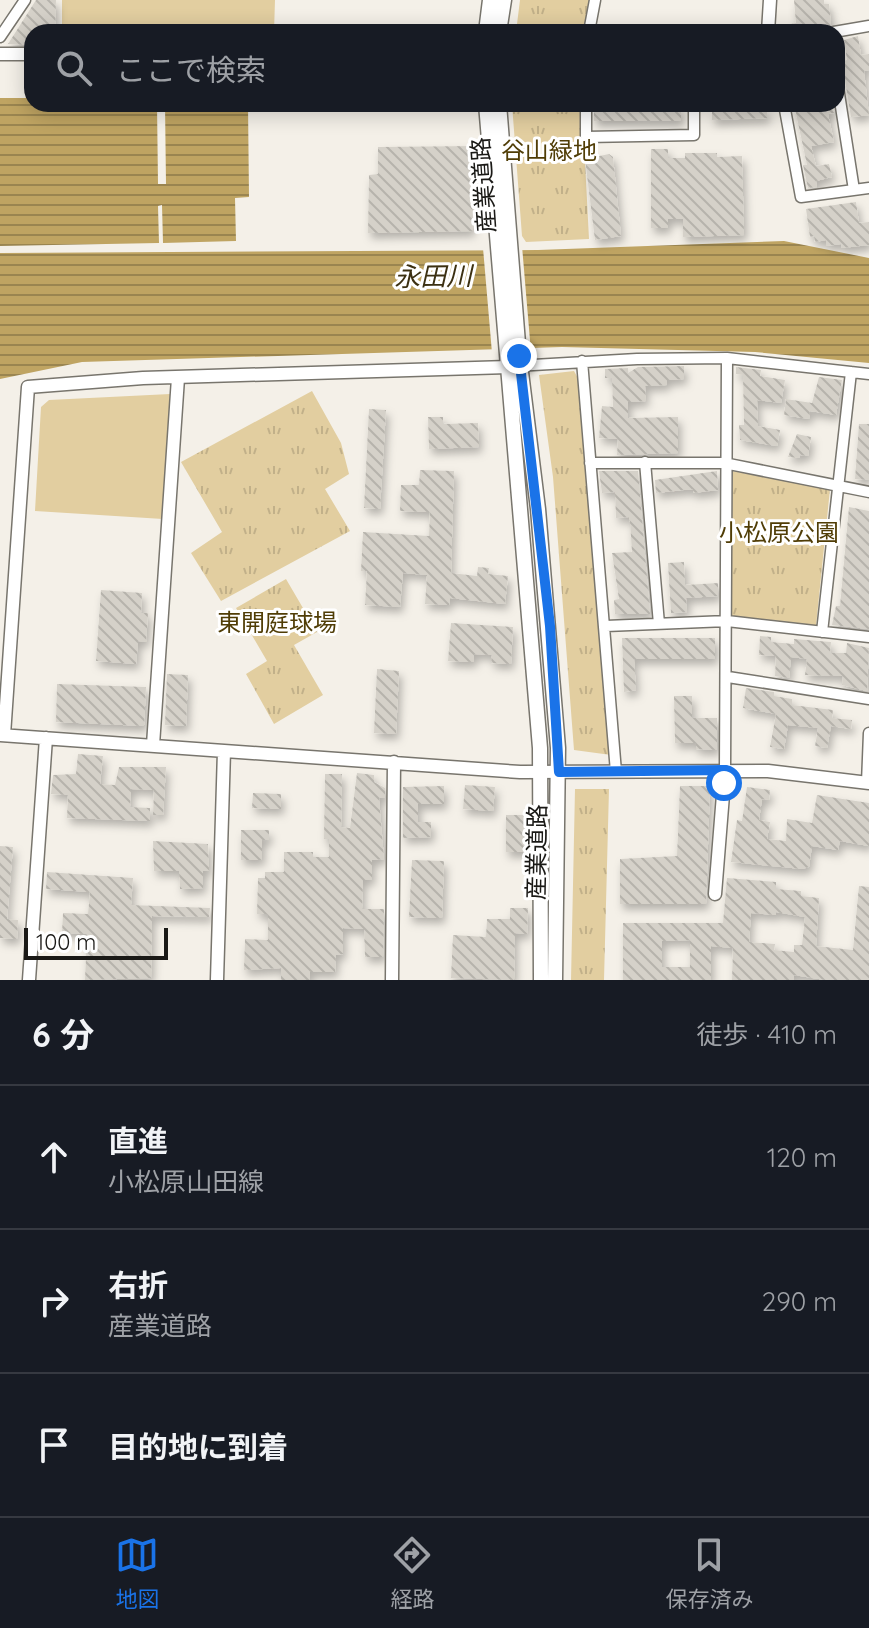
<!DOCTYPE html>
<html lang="ja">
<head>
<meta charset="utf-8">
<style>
  body { margin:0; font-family:Quicksand,"Noto Sans JP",sans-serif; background:#242831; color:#f1f3f6 }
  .scale { position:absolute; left:24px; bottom:20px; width:144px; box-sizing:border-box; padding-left:8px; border:4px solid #1a1916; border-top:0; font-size:22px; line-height:28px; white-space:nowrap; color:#1a1916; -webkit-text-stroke:6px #fff; paint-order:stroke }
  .stop { position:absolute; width:24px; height:24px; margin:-18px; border:6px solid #1a73e8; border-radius:50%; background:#fff }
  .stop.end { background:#1a73e8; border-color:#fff; box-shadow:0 2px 8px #0008 }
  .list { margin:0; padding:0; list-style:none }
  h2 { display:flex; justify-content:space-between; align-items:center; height:104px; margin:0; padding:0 32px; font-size:34px }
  h2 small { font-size:26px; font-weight:400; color:#9ea1a6 }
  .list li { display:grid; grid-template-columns:52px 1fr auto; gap:24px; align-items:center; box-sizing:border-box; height:144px; padding:0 32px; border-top:2px solid #363941 }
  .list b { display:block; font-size:30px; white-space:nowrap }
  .list p { margin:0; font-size:26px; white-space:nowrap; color:#9ea1a6 }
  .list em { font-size:26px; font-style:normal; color:#9ea1a6 }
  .icon { flex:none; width:44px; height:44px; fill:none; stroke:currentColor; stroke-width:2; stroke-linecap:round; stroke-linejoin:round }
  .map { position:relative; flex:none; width:869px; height:980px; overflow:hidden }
  .search { position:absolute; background:#171b24; box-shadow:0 4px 20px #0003; left:24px; right:24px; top:24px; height:88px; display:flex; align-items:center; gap:20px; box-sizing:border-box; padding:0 28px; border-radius:24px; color:#9ea1a6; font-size:30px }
  .sheet { height:536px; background:#171b24 }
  nav { display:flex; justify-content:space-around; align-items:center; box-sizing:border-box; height:112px; border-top:2px solid #363941; background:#171b24; font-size:22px; color:#9ea1a6 }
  nav a { display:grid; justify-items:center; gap:4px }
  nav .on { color:#1a73e8 }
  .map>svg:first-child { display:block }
</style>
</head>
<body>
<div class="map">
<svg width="869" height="980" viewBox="0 0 869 980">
  <defs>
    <pattern id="park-tufts" width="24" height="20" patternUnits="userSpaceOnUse" patternTransform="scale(2)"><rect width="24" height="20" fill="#e2cea0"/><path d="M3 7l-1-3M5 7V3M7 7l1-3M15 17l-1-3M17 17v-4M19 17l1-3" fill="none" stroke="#c1b089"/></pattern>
    <pattern id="water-rules" width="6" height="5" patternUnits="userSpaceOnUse" patternTransform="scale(2)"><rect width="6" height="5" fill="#bfa462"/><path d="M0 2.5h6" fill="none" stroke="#9a8550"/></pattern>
    <pattern id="building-back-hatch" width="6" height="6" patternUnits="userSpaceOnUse" patternTransform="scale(2)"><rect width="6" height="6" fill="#d5d1c9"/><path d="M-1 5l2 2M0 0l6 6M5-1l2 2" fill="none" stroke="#b6b3ac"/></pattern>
    <filter id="shadow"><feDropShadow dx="3" dy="5.5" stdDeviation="4" flood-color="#0004"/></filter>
  </defs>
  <rect width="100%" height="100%" fill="#f4f0e8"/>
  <!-- grass -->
  <path fill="#e2cea0" d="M62,0H275L274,32H62Z
    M170,394L163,519L35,511L41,407L49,400Z"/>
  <!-- park -->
  <path fill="url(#park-tufts)" d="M520,0H591L584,32H516Z
    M512,104H582L589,239L526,242L522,236Z
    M574,371L580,382L611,755L574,750L553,477L539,375Z
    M312,391L341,443L349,474L325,489L350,531L221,601L191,553L222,532L181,462Z
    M732,471L830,489L816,626L732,619Z
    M286,579L317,632L294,645L323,695L274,724L246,674L267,661L236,608Z
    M575,789H609L604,980H571Z"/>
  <!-- water -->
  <path fill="url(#water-rules)" d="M0,98H32V104H157L158,184H166L165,104H248L249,197L235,198L236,241L163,243L162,205L158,206L159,243L0,246Z
    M784,241L869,258V363L755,352L562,347L82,362L0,379V253L538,250Z"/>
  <!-- pier -->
  <path fill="#f4f0e8" d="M522,246L531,352L492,353L483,248Z"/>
  <!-- building -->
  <path fill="url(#building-back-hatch)" fill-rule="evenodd" filter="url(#shadow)" d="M36,0H56L55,32H32V45L8,44Z
    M794,0H824V4H829L831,25L826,30L792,32L791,24L796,23Z
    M858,36L861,55L869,54V70L864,71L869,115L851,117L845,80L838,62L847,60L844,40Z
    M794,104H832L834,113L828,114L834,142L811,146L816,166L829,164L832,177L816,181L817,187L808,188L803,165H807Z
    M635,105V110L681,108V121H594V106Z
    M767,109V118L712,120V110Z
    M474,146L472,231L368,233L369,175L378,174V147Z
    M651,149H668V158H685V153H717V157L742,156L744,235L683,237V219H668V228H651Z
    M609,154L613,157L621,236L595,240L585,159Z
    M856,202L859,223L869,222V245L842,248L841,244L826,246V240L815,242L814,236L810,237L806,209Z
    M684,366V379L667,380V385L645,386L646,401L628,402V418L678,417V453L617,455L618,439L599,438L602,406L613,407L612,378H605V369L628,368V373L638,367Z
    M736,367L761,370L760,376L785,380L781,403L757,400L758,426L780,430L777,446L740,440L739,425H744L743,375L736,374Z
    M819,377L842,380L836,415L810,411L809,419L784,415L786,399L812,403Z
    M369,409L386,410L380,509L364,508Z
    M428,417H443V424L478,423L479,447L429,449Z
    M859,424H869V480L855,479Z
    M797,434L811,437L808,456L800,455L799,458L788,457Z
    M420,470L454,471L451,573L477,576L478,567L489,568L488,574L508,576L505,604L450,598L449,605L425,604L427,575L403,573L400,607L365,605L367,571H361L363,532L429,536L430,512L400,511L401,485H419Z
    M599,471H638L650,614H615L614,600L619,599L612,553L632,552L630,522L629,517L616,518L615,492L602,493Z
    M717,471L718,490L693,493V489L656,493L655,480Z
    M849,507L869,511V629L832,625L836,606H840Z
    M684,562L685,585L718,583V596L686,598L687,612L671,613L668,563Z
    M101,590L142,593L141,613H148L146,642L138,641L136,664L96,661Z
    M451,623L513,627L511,664L491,663L492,655L474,654V662L448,661Z
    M760,636L771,637V642L794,644V639L831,642L830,653H846L847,643L869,648L867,691L842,685L843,676L805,675L807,659L791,657L789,678L775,676L776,656L759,655Z
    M622,638H715V659H634L636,690L624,692Z
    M377,669L399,671L396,734L374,733Z
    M167,674L188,675L186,726L165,725Z
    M57,684L146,687L144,726L56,722Z
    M746,688L774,692V696L792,699V705L833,710L832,718L852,720L851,729L831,726L827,748L815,746L818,728L788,725L784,749L770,747L776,714L743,708Z
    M674,696H692V718H717V750L696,749V743H675Z
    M78,754L103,756L100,784L115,785L119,767H166L163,815H153L154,790L131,789L130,807L150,808V821L67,818L68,795L51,794L53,775L76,774Z
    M357,773L374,775V782L385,788V798H379L384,859L372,860V880H363L362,909H384L383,957H365L364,929L343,928V954L336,955L335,972H310V980H281V968L244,970L245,939L268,940V914H257L258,878H265V872H284V852H313V857H329V839H324L325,774H342L341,827L350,828Z
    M465,785L495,787L493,811L463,809Z
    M444,786V804H418V822H431V837L403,838V787Z
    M680,786H710L706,904H620V859L677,856Z
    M747,787L770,790L769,800L762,799L759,820L770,822L767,839L786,841L787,819L812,823L817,795L869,803V846L840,841L838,850L812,846L809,867L802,869L731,862L737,820L742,821Z
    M253,793L281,794V809L252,808Z
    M506,815H527L528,852H506Z
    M241,830H269V840H262V860H241Z
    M153,841L208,844L209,871H203V888L180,889L179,871H154Z
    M0,846L13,847L7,919L18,920L17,939L0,938Z
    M412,860L444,861L442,918L409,917Z
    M47,872L133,878L131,905L210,908L209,917L152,916L151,978L85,980L87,934L62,933L63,913L88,914L90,892L46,889Z
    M727,878L776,882V889L801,891V896L819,898L816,946L853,950L859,886L869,887V980H825L794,975V980H732L733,948L711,946V980H623V923H723ZM776,912L805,917L802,945H794V952L774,950L775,944L749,942L751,913L776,915ZM690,940V967H662V941Z
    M510,908H528L527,934L515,933L514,980L451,978L453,935L486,937L487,919H510Z"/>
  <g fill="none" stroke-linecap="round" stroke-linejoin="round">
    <!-- minor casing -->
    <g stroke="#78756d" stroke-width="13">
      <path id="minor" d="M589,32L595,0
        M834,32L869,26
        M0,37L25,0
        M837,81L854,190
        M586,104V137L694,135V104
        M784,104L801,197L869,188
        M582,361L616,772
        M516,366L637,359L727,358L869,374
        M645,462L659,624
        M590,463H724L869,492
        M606,626L727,621L869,637
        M822,632L851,372
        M728,677L869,699
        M725,770L727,358
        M867,783L869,733"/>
    </g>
    <!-- tertiary casing -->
    <g stroke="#78756d" stroke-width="15">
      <path id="tertiary" d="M768,32L770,0
        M0,54H32
        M0,735L520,772L768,771L869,783
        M4,735L28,387L143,378L508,367
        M153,745L178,378
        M715,894L725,770
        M29,980L46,738
        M217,980L224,751
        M392,980L394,762"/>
    </g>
    <!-- secondary casing -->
    <g stroke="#78756d" stroke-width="17">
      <path id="secondary" d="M486,32L490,0
        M499,32L504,0
        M486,104L540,748L541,980
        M499,104L519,356L538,509L558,748L555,980"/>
    </g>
    <!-- minor -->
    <use href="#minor" stroke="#fff" stroke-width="10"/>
    <!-- tertiary -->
    <use href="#tertiary" stroke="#fff" stroke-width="12"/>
    <!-- secondary -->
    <use href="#secondary" stroke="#fff" stroke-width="14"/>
  </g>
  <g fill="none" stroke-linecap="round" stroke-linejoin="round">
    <!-- route -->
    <path stroke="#1a73e8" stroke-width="10" d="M519,356L550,626L559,772L725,770L724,783"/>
  </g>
  <g text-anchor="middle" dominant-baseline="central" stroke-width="6" stroke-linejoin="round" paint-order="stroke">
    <!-- park labels -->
    <g font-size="24" fill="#503d06" stroke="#fff">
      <text x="549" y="150">谷山緑地</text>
      <text x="779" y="532">小松原公園</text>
      <text x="277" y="622">東開庭球場</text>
    </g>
    <!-- street labels -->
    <g font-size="24" fill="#1a1916" stroke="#fff">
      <text transform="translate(483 185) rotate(-94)">産業道路</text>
      <text transform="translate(536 852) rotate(-89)">産業道路</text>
    </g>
    <!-- water labels -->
    <g font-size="26" font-style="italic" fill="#3c3012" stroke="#fff">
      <text transform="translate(433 276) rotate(-1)">永田川</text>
    </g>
  </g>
</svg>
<div class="scale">100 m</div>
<div class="stop" style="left:724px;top:783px"></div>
<div class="stop end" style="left:519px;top:356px"></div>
<div class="search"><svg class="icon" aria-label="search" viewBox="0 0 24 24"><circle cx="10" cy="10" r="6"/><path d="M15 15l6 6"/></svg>ここで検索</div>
</div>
<section class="sheet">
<h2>6 分<small>徒歩 · 410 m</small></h2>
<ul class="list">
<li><svg class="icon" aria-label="ahead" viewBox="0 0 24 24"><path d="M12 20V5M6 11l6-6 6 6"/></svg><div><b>直進</b><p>小松原山田線</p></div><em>120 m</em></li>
<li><svg class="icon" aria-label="right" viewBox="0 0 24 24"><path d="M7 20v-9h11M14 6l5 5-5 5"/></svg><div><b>右折</b><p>産業道路</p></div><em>290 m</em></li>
<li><svg class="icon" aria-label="arrive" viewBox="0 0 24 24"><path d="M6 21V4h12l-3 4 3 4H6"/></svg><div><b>目的地に到着</b></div></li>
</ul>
</section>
<nav>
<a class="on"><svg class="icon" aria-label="map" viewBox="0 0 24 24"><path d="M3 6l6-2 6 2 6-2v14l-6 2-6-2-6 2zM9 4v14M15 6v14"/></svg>地図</a>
<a><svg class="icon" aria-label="directions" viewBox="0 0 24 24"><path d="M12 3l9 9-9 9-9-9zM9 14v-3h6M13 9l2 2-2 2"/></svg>経路</a>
<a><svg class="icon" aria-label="saved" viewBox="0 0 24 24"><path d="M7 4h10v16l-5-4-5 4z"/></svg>保存済み</a>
</nav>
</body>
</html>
